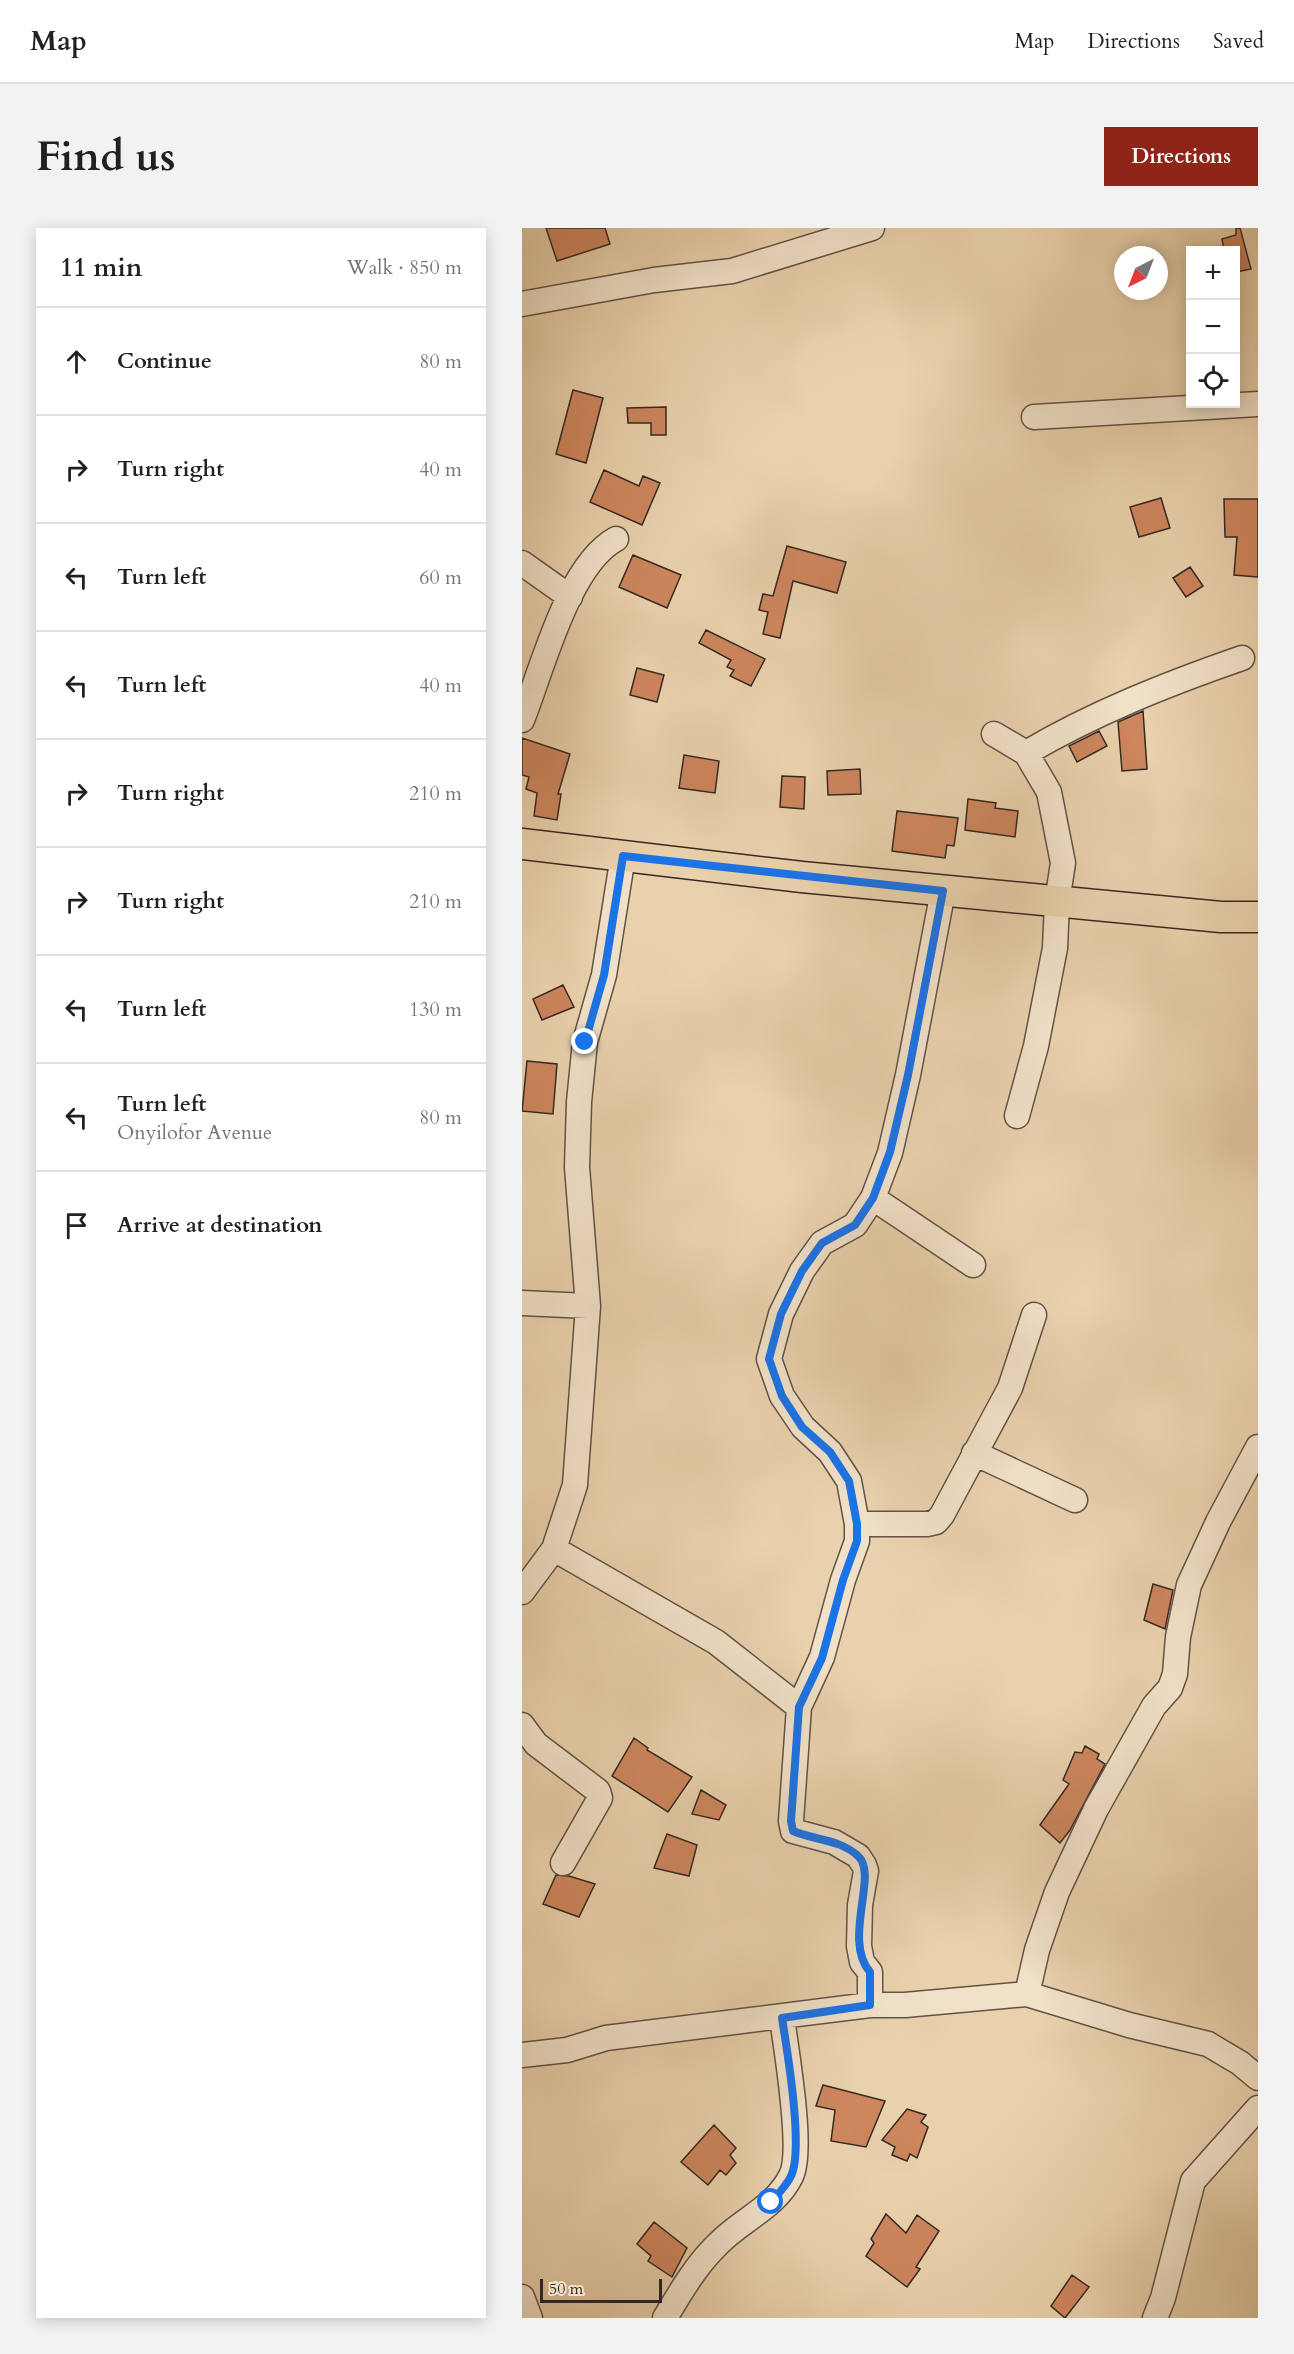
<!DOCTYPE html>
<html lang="en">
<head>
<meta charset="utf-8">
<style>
  body { margin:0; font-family:Cardo,serif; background:#f2f2f2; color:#202124 }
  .controls { position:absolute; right:18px; top:18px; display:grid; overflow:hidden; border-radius:0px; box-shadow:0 3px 15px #0003 }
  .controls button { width:54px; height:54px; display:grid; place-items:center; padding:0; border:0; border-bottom:2px solid #e0e0e0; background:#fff; color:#202124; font:30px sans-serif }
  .compass { position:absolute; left:592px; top:18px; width:54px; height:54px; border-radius:50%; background:#fff; box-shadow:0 3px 15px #0003; rotate:222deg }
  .scale { position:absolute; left:18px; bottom:15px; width:122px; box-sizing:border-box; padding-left:6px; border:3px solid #352824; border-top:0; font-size:16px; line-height:21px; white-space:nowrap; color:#352824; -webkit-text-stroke:4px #f1e1c9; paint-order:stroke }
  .stop { position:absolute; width:18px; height:18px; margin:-14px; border:4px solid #1a73e8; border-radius:50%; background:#fff }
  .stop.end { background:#1a73e8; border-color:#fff; box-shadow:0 2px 6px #0008 }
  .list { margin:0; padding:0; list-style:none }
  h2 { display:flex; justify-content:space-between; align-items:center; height:78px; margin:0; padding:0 24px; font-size:26px }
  h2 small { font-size:20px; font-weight:400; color:#757577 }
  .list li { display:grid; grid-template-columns:39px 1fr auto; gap:18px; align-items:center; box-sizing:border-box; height:108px; padding:0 24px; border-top:2px solid #e0e0e0 }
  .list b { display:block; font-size:22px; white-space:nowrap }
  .list p { margin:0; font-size:20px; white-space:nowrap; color:#757577 }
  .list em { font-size:20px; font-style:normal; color:#757577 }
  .icon { flex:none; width:33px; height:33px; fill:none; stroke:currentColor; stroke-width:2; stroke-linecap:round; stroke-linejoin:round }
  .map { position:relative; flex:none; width:736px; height:2090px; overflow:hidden; border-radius:0px }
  header { display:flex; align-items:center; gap:36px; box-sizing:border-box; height:84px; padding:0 30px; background:#fff; border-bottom:2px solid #e0e0e0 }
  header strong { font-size:28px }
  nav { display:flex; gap:33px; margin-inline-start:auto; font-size:21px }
  .intro { display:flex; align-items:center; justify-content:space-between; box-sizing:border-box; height:144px; padding:0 36px }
  h1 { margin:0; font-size:42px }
  .button { padding:15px 27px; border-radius:0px; background:#8f2418; color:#fff; font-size:21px; font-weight:700 }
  main { display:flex; gap:36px; padding:0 36px }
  aside { flex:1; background:#fff; border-radius:0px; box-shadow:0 3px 15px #0003 }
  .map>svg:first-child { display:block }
</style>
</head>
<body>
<header>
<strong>Map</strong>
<nav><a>Map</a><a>Directions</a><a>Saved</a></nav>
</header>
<div class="intro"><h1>Find us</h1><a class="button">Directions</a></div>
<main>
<aside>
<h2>11 min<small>Walk · 850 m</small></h2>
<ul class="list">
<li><svg class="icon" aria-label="ahead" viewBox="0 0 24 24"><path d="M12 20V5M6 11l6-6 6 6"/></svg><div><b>Continue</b></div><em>80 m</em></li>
<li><svg class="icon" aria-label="right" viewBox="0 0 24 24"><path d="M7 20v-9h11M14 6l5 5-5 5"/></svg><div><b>Turn right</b></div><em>40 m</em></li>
<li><svg class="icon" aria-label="left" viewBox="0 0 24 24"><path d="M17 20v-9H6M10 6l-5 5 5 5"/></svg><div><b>Turn left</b></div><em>60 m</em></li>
<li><svg class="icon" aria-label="left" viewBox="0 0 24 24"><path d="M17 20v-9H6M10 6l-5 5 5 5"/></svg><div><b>Turn left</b></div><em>40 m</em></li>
<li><svg class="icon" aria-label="right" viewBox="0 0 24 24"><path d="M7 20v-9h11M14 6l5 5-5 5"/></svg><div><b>Turn right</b></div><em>210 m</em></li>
<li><svg class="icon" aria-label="right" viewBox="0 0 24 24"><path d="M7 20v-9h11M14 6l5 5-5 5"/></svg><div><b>Turn right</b></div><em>210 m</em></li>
<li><svg class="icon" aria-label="left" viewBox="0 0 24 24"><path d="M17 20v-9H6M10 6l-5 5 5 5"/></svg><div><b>Turn left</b></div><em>130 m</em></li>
<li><svg class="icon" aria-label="left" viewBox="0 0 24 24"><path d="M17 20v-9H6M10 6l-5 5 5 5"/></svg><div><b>Turn left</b><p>Onyilofor Avenue</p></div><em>80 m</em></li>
<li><svg class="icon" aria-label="arrive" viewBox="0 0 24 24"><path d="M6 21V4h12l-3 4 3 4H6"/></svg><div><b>Arrive at destination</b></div></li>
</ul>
</aside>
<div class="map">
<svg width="736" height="2090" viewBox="0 0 736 2090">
  <rect width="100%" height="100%" fill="#e9d1ac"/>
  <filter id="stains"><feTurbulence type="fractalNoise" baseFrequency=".00333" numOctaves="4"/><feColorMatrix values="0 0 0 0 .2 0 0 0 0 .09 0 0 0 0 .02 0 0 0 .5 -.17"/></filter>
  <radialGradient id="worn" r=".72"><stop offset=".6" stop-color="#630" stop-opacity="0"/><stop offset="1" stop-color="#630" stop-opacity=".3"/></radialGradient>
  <!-- building -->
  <path fill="#cd865e" stroke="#352824" stroke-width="1.5" d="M24,0H83L88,16L35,33Z
    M714,0H718L729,41L714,44V22H702L700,11L714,7Z
    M51,162L81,170L64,235L34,226Z
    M144,179V207H129V195H106L105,180Z
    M82,242L117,258L121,248L138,255L120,297L68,274Z
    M639,270L648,300L617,309L608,279Z
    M702,271H736V349L712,347L715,309H703Z
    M265,318L324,334L315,365L271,353L258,410L241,406L246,384L237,382L241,366L251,368Z
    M111,327L159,347L145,380L97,359Z
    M668,339L681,358L664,369L651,350Z
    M184,402L243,431L229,458L208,448L212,442L205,439L209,432L177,415Z
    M115,440L142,447L135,474L108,467Z
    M621,483L625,541L600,543L596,494Z
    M577,503L585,518L555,534L547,518Z
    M0,510L48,526L36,566H39L35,592L12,588L15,565L4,561L7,549L0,547Z
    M162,527L197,533L193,565L157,560Z
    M338,541L339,566L306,567L305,543Z
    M260,548L283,549L282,581L258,579Z
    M446,571L474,575L473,580L496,583L493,609L443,602Z
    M375,583L436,590L432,618L425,617L423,630L370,623Z
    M41,757L52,779L20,792L11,771Z
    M5,833L35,836L31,886L0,883Z
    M631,1356L651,1362L643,1401L622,1392Z
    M112,1510L126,1520L125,1522L170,1549L146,1584L90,1548Z
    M563,1518L577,1526L575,1531L583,1536L548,1602L538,1615L518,1597L547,1556L541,1552L553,1524L560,1525Z
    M179,1562L204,1577L197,1592L170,1586Z
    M145,1606L175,1617L167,1648L132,1640Z
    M34,1647L47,1648L73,1656L57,1689L21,1676Z
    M301,1857L363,1873L344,1919L309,1913L313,1882L294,1878Z
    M385,1881L404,1887L399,1894L406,1899L395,1930L388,1926L385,1933L370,1927L373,1919L360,1912Z
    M192,1897L214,1920L208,1927L214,1935L204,1947L198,1942L186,1957L159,1934Z
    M364,1986L384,2005L395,1987L417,2003L394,2039L398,2041L385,2059L344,2028L352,2015L349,2011Z
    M132,1994L165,2020L150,2049L126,2033L129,2028L115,2016Z
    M550,2047L567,2059L543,2090L529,2078Z"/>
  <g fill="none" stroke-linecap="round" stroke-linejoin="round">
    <!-- minor casing -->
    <g stroke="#625246" stroke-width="27">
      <path id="minor" d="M0,76L132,52L210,43L350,0
        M512,189L736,176
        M0,335L48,369
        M0,492C20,442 46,337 94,311
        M472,506L504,525L527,564L541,635L535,674L533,720L514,818L495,888
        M504,525C572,485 645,456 720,430
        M351,970L451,1037
        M0,1075L66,1078
        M452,1225L553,1272
        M335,1296H405L414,1294L420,1287L488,1160L512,1087
        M32,1321L194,1414L277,1479
        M0,1364L32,1321L53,1257L66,1078L55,939L57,874L63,814L82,747L101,628
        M0,1497L14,1516L76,1563L78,1570L41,1635
        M505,1766L515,1722L535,1664L574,1581L632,1478L648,1460L653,1446L656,1409L667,1357L696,1294L736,1219
        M348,1777V1744L340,1734L337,1718L338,1677L344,1643L342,1637L336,1628L312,1614L271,1603L269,1593L277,1479L300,1429L321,1352L335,1313V1296L327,1253L308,1224L281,1199L260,1168L247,1131L259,1086L280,1043L300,1015L333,997L351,970L368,925L386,847L421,663
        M0,1827L45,1822L84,1810L348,1777H383L505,1766L607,1797L686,1816L718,1835L736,1850
        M0,2069L8,2090
        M143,2090C158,2065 174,2037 196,2016C219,1992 254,1979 269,1948C282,1923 264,1821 260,1790
        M633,2090L641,2070L671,1953L736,1880"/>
    </g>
    <!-- major casing -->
    <g stroke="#352824" stroke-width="33">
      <path id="major" d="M0,616L280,649L699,689H736"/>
    </g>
    <!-- minor -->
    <use href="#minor" stroke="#f1e1c9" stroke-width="24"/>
    <!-- major -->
    <use href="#major" stroke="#e9d1ac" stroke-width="30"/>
  </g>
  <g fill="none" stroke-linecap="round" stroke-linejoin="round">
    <!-- route -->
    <path stroke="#1a73e8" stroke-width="8" d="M63,814L82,747L101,628L421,663L386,847L368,924L351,970L333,997L300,1015L280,1043L259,1086L247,1131L260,1168L280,1199L308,1224L327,1253L335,1296V1313L321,1352L300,1430L277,1479L269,1593L271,1603C291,1612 318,1611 336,1628C357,1646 320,1712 348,1744V1777L260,1790C265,1822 282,1921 269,1948C265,1957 256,1966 249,1974"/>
  </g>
  <rect width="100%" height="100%" filter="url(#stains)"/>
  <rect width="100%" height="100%" fill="url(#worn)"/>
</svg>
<div class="controls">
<button>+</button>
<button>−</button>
<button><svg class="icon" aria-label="locate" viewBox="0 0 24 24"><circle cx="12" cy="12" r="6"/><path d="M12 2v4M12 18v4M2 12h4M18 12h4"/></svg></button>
</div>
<svg class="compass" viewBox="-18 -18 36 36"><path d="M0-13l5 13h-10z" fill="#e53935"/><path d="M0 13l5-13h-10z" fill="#757577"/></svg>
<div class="scale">50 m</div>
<div class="stop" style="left:249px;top:1974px"></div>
<div class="stop end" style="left:63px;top:814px"></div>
</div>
</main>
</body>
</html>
